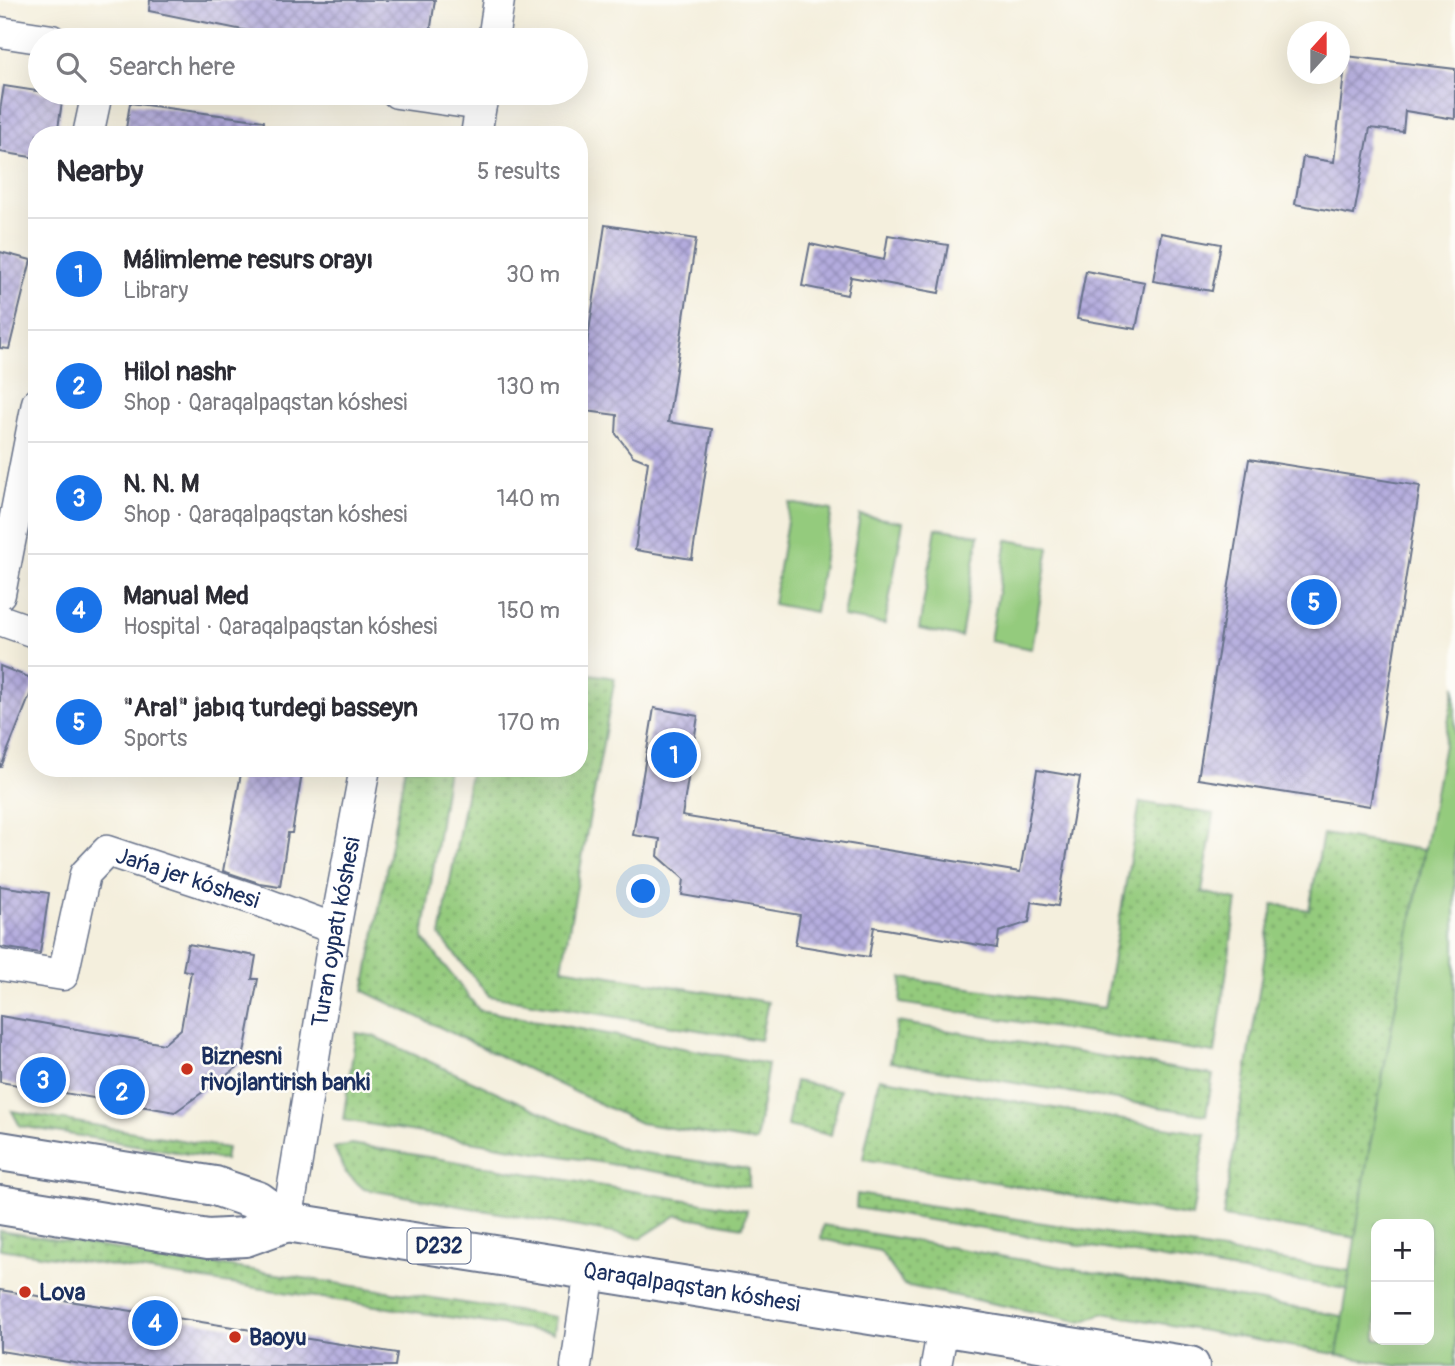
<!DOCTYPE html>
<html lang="en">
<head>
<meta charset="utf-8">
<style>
  body { margin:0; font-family:Pangolin,sans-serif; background:#f2f2f3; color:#2b2b33 }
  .controls { position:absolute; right:21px; bottom:21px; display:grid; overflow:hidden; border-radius:14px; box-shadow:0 7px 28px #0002 }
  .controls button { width:63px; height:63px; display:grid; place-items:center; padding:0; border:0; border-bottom:2px solid #e1e1e2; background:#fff; color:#2b2b33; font:35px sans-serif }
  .compass { position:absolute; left:1287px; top:21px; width:63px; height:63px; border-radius:50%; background:#fff; box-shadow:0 7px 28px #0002; rotate:21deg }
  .you { position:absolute; left:644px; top:892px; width:24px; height:24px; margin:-18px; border:5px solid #fff; border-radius:50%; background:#1a73e8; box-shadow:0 0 0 10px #1a73e833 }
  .badge { display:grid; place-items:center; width:46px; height:46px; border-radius:50%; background:#1a73e8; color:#fff; font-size:23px; font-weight:700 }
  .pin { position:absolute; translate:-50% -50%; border:4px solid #fff; box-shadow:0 2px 7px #0006 }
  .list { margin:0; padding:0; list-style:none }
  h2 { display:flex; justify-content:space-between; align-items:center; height:91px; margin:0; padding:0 28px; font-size:30px }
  h2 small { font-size:23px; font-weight:400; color:#7c7c81 }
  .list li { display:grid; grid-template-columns:46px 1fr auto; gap:21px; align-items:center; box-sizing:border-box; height:112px; padding:0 28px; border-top:2px solid #e1e1e2 }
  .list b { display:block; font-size:26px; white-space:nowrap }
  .list p { margin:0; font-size:23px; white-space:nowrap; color:#7c7c81 }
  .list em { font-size:23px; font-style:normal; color:#7c7c81 }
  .icon { flex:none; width:38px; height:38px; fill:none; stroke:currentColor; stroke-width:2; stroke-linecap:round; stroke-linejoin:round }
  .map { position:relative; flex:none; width:1455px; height:1366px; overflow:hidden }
  .search { position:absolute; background:#fff; box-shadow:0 7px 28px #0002; left:28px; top:28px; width:560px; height:77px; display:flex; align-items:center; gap:18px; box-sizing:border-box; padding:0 24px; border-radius:38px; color:#7c7c81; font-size:26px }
  .panel { position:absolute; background:#fff; box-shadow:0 7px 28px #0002; left:28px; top:126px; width:560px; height:651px; border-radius:28px }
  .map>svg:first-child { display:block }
</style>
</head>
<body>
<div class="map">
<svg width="1455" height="1366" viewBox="0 0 1455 1366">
  <defs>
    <pattern id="grass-dots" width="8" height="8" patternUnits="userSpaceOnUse" patternTransform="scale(1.75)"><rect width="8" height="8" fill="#94cb7d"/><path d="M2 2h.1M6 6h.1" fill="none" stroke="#78a56a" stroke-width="1.8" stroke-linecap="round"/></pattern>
    <pattern id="building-cross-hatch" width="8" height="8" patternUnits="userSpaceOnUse" patternTransform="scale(1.75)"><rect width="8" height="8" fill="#b4acde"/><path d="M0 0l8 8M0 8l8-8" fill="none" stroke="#928cb7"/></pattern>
  </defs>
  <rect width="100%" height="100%" fill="#fdfcf7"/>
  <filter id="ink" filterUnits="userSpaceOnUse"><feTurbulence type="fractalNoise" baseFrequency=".0143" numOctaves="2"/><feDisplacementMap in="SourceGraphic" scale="14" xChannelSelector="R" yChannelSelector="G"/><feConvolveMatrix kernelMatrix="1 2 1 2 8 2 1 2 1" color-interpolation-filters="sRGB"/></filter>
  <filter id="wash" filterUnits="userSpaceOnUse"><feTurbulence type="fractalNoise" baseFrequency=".00686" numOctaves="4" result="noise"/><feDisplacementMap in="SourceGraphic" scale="28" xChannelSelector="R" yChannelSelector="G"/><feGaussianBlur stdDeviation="1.57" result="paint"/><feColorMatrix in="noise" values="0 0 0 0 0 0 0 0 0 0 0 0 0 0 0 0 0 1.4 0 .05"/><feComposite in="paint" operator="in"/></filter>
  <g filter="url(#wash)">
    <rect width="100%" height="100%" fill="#f4efdd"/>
    <!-- grass -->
    <path fill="url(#grass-dots)" stroke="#587d6e" stroke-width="2" d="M579,672L615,678L562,968L768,1002L760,1040L489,996L440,936L471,768H579Z
      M405,768H448L423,938L479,1010L768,1064L756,1142L640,1123L364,991Z
      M1140,802L1214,814L1202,892L1237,900L1215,1053L900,1003L902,978L1104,1008Z
      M1323,834L1424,850L1369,1156L1455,1245L1429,1224H1376V1241L1223,1217L1273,904L1309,910Z
      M897,1022L1213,1075L1206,1115L890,1062Z
      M356,1033L373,1036L625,1150L749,1169V1187L343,1120Z
      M879,1078L1206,1134L1192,1217L863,1159Z
      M795,1081L840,1090L831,1135L787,1126Z
      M12,1111L227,1148L225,1160L20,1126Z
      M351,1144L747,1210L743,1227L677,1215L641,1238L364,1189L346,1173L334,1148Z
      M857,1194L1376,1275V1294L856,1208Z
      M823,1225L1376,1322V1340H1429L1455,1366H1403L1103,1313L1082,1322L904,1285L880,1251L821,1239Z
      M0,1231L555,1317L553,1333L0,1249Z"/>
    <!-- park -->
    <path fill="#94cb7d" stroke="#587d6e" stroke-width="2" fill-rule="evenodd" d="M790,503L832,510L815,612L773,604Z
      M860,515L903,522L885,624L843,617Z
      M936,528L979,535L961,637L919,629Z
      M1007,540L1049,547L1032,649L990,641Z
      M1455,685V1366H1398L1337,1355L1368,1156ZM1429,1224V1340H1376V1224Z"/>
    <g id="blocks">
      <!-- building -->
      <path fill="url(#building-cross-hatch)" d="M150,0H435L429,40H304L268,35L149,11Z
        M1346,56L1455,69V119L1405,111L1403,132L1370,128L1354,215L1295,204L1303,157L1334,162Z
        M4,86L63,95L57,135H37V158L0,152V110Z
        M130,103L264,121L263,135H125Z
        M605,225L696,239L668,422L712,429L692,559L635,550L648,462L633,456L616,434L617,415L579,410V397Z
        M1161,233L1221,244L1212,291L1153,281Z
        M888,235L948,245L939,293L851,277L847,295L802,286L810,244L884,260Z
        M0,252L31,260L9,349L0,348Z
        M1086,271L1145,282L1136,329L1077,319Z
        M1249,459L1420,486L1370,806L1198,779Z
        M0,666L36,680L1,767H0Z
        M654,708L698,716L682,816L1020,872L1037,770L1080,777L1058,906L1032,902L1029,922L999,932L997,948L874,927L869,957L795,945L800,915L682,895L684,879L658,856L660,839L633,835Z
        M242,768H303L292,833H288L280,886L259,883L223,871Z
        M0,886L49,893L40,953L0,947Z
        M188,944L256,956L252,979H258L242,1064L175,1112L0,1082V1016L164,1044L181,1029L191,972L183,970Z
        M0,1290L397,1353L395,1366H93L0,1351Z"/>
    </g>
  </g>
  <g filter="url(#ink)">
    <use href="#blocks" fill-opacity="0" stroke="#67728a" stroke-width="2"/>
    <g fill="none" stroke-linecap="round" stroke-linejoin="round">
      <!-- minor casing -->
      <g stroke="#67728a" stroke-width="33">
        <g id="minor">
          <path d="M0,32L52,40"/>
          <path d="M493,40L499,0"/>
          <path d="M397,93L481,105"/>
          <path d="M88,135L97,93"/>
          <path d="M476,135L483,93"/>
          <path d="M0,594L37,403"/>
          <path d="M0,620L37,633"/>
          <path id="s1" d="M0,965L63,975L85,874L107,851L259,901L335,929"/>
          <path id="s2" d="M287,1222L335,929L365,768"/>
          <path d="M576,1366L590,1270"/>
          <path d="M936,1366L943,1327"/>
        </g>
      </g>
      <!-- primary casing -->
      <g stroke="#67728a" stroke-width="42">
        <g id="primary">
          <path id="s3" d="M0,1151L215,1186L258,1201L287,1222L1190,1366"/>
          <path d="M0,1205L208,1239L245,1237L287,1222"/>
        </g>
      </g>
      <!-- minor -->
      <use href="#minor" stroke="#fff" stroke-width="30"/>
      <!-- primary -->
      <use href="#primary" stroke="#fff" stroke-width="38"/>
    </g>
  </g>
  <!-- markers -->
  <g fill="#c8321e" stroke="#fdfcf7" stroke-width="2.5">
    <circle cx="187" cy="1069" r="7"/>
    <circle cx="25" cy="1292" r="7"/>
    <circle cx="235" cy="1337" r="7"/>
  </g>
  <g text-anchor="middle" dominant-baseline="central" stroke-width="5" stroke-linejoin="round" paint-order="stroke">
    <!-- shield labels -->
    <rect fill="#fdfcf7" stroke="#5f6c8c" stroke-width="2" x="407.5" y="1228.5" width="63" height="35" rx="5"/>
    <g font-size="21" font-weight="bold" fill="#1b2f5e">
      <text x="439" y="1246">D232</text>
    </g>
    <!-- street labels -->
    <g font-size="23" fill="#1b2f5e" stroke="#fdfcf7">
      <text stroke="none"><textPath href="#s1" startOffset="284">Jańa jer kóshesi</textPath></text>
      <text stroke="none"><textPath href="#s2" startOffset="294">Turan oypatı kóshesi</textPath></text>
      <text stroke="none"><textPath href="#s3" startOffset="709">Qaraqalpaqstan kóshesi</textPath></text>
    </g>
    <!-- poi labels -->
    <g font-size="23" font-weight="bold" fill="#1b2f5e" stroke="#fdfcf7" text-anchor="start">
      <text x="201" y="1056">Biznesni<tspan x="201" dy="26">rivojlantirish banki</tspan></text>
      <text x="39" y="1292">Lova</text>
      <text x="249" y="1337">Baoyu</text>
    </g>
  </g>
</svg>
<div class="controls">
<button>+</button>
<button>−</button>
</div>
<svg class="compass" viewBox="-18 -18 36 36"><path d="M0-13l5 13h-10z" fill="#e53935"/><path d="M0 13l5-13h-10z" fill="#7c7c81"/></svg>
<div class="you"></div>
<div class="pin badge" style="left:674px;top:755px">1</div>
<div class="pin badge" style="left:122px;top:1092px">2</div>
<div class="pin badge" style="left:43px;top:1080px">3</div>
<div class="pin badge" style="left:155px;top:1323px">4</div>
<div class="pin badge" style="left:1314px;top:602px">5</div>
<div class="search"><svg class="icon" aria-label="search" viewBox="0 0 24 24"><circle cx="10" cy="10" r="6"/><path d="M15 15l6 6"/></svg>Search here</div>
<section class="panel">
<h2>Nearby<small>5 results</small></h2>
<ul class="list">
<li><span class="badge">1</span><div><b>Málimleme resurs orayı</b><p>Library</p></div><em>30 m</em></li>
<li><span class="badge">2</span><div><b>Hilol nashr</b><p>Shop · Qaraqalpaqstan kóshesi</p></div><em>130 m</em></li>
<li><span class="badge">3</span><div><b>N. N. M</b><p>Shop · Qaraqalpaqstan kóshesi</p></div><em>140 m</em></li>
<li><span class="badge">4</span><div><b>Manual Med</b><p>Hospital · Qaraqalpaqstan kóshesi</p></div><em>150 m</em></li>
<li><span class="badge">5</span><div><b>&quot;Aral&quot; jabıq turdegi basseyn</b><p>Sports</p></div><em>170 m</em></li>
</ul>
</section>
</div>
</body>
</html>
